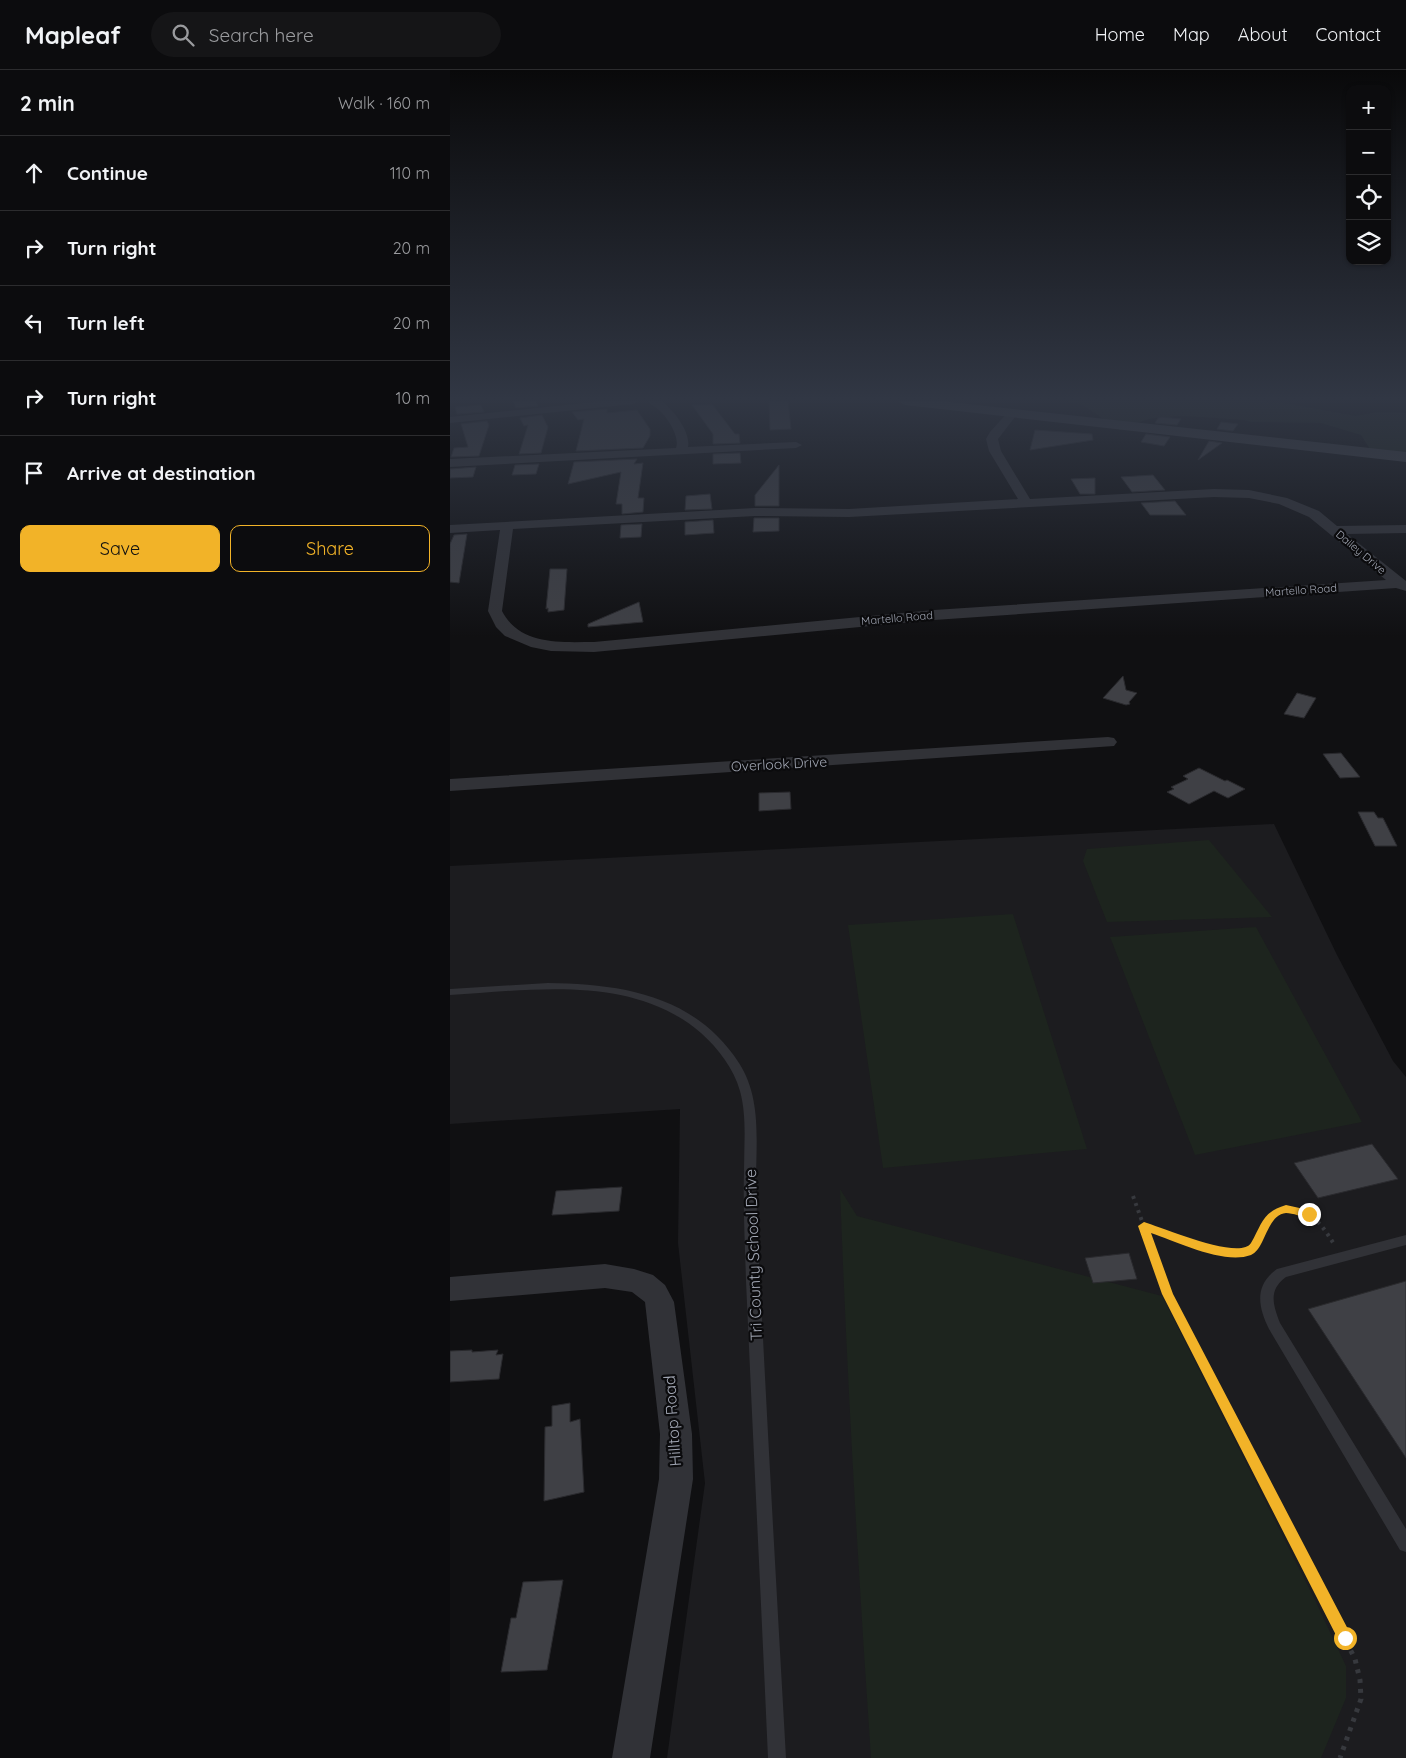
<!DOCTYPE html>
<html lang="en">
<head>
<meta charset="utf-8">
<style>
  body { margin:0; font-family:Quicksand,sans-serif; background:#151517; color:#f1f3f6 }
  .controls { position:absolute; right:15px; top:15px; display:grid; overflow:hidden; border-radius:10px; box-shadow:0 1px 4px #0004 }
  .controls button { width:45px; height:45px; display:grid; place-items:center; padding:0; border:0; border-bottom:1px solid #2c2c2e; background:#0c0c0e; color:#f1f3f6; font:25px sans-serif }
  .stop { position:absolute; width:15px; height:15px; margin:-11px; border:4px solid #f2b328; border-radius:50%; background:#fff }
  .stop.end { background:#f2b328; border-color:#fff; box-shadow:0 1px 5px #0008 }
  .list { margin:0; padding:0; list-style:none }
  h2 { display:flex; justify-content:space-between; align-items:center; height:65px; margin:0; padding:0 20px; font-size:21px }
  h2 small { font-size:16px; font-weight:400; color:#9a9b9e }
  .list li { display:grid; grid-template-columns:32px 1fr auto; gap:15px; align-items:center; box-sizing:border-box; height:75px; padding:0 20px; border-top:1px solid #2c2c2e }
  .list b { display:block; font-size:19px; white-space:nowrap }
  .list em { font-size:16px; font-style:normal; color:#9a9b9e }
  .actions { display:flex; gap:10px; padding:15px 20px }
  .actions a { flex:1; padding:11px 0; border:1px solid #f2b328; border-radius:10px; text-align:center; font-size:18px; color:#f2b328 }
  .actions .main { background:#f2b328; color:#111 }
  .icon { flex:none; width:28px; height:28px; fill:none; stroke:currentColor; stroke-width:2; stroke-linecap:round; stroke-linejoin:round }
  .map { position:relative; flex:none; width:956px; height:1688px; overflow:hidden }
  header { display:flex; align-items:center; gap:30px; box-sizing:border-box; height:70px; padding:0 25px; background:#0c0c0e; border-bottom:1px solid #2c2c2e }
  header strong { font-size:24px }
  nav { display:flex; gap:28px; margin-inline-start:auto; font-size:18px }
  .search { width:350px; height:45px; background:#151517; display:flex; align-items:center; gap:12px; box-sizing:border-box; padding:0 18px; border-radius:28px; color:#9a9b9e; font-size:19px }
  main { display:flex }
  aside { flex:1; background:#0c0c0e }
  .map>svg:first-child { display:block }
</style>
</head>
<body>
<header>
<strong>Mapleaf</strong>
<div class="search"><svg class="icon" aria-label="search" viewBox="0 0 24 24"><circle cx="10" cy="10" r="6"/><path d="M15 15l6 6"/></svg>Search here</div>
<nav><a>Home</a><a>Map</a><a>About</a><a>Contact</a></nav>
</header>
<main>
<aside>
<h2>2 min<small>Walk · 160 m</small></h2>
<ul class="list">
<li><svg class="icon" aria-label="ahead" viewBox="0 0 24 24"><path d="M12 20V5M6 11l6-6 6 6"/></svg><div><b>Continue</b></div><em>110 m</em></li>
<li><svg class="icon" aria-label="right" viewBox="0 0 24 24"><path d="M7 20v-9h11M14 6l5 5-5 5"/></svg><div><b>Turn right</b></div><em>20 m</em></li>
<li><svg class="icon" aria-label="left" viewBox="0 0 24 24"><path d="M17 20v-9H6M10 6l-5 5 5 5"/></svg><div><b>Turn left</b></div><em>20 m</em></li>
<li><svg class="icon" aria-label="right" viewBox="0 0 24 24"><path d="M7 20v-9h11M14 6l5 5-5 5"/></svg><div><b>Turn right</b></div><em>10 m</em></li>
<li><svg class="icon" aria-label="arrive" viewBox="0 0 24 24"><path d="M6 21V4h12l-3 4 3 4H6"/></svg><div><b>Arrive at destination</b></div></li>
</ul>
<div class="actions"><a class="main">Save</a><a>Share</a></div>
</aside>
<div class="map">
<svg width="956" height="1688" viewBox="0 0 956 1688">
  <rect width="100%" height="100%" fill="#101012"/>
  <!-- built -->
  <path fill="#1c1c1f" d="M824,754L887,885L943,991L956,1007V1688H217L255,1413L228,1173L230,1039L0,1054V796Z"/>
  <!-- green -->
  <path fill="#1d241e" d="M617,331H814L818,333H834L906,346L927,342L956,343V390L925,387L911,365L871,353L801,352L794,350C763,348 730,343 699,349C690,351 680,357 670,360L631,334Z
    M759,770L822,847L657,852L633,791L637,779Z
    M563,844L637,1079L433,1098L398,855Z
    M806,857L912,1052L745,1085L660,867Z
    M390,1119L407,1146L712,1226L865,1530L896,1596V1628L871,1688H421C408,1498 397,1309 390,1119Z"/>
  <!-- building -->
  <path fill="#3f4045" stroke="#2a2a2e" d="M63,331H86L88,336L66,338Z
    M319,331H338L341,359L320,360Z
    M262,334L285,364H289L290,373L263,374V364L242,335Z
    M31,335L34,342L7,344L5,337Z
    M157,339V343L187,340L200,359V366L193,378L126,381L134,349L128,350L122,342Z
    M92,345L98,357L91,383L69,384L78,355L74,356L70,348Z
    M712,347L731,349L727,355L705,353L708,348Z
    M37,351L39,355L29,386L1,387L4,378L18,377L11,354Z
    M771,352L788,354L783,361L767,359Z
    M585,360L642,364L643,370L580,380Z
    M696,364L720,367L714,376L691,372Z
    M759,371L772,373L748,390Z
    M290,383L291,393L263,394V384Z
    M187,389L184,394L193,393L188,428H194L193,442L172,444V434H166L171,402L118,414L124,392Z
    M89,394L86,404L62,405L65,395Z
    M329,395V436H305V425Z
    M26,397L23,407L0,408V399Z
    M703,405L715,420L682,422L671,407Z
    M645,408V424H630L621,409Z
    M260,424L262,439L235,440L236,426Z
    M725,431L736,445H700L691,433Z
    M304,448H329V461L303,462Z
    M263,450L264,463L235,465V452Z
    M192,454L191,467L170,468L171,455Z
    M17,464L9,513L0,512V474L4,465Z
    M100,499H117L114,540L98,542V538L96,539Z
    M189,532L193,552L138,557V554Z
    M673,606L676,620L687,623L679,632L680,634L676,635L653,628Z
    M847,623L866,628L854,648L834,644Z
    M891,683L910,707L890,708L873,684Z
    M749,698L775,711L777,710L795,719L778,728L764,721L739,734L717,722L724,719L721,717L738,709L733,706Z
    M340,722L341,739L309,741V723Z
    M908,742H924L928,748H933L947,776H925Z
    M922,1074L948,1109L868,1128L844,1093Z
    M172,1117L169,1141L102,1145L106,1121Z
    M679,1183L687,1209L643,1213L635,1188Z
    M956,1211V1388L858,1239Z
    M22,1280V1282L48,1280L46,1285L53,1284L49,1309L0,1312V1281Z
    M120,1333V1352L130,1349L134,1422L94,1431L95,1357L102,1356V1336Z
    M113,1510L97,1600L51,1602L61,1548H66L73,1512Z"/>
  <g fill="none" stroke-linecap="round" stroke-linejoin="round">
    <!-- path-far1 -->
    <path stroke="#37393e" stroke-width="4" stroke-dasharray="3 4.5" stroke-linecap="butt" d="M683,1126L718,1224L737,1261
      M694,1156C714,1163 780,1188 797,1182C808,1179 808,1165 813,1157C822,1138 847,1135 862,1147C872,1154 878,1165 884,1174"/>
    <!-- path -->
    <path stroke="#37393e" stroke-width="5" stroke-dasharray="4 6" stroke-linecap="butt" d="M737,1260L905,1589L910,1610L911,1629L890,1688"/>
    <!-- service -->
    <path fill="#313237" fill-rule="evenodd" d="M98,913C172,914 245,925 289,993C312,1029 306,1072 306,1114C307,1146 308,1178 310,1210C318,1369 327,1529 336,1688H318C311,1529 303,1370 296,1211C295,1175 293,1138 294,1101C294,1074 297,1047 290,1021C284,999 268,978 251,963C183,904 83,920 0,925V919Z
      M956,1165V1175L836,1207C818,1220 823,1235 830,1253L956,1459V1482L950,1480L819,1259C808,1237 804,1215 827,1199Z"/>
    <!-- minor -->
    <path fill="#313237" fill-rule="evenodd" d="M154,331H188L183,334L0,353V347Z
      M198,331H211C223,339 241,362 238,377L346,372L352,375L346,378L0,397V389L226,378C230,367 218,348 210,341C206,337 201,335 198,331Z
      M563,340L568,343L548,369L551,381L580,429L764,419L799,420L837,428L869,441L887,456L956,455V463L897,464L956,511V521L946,518L484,550L144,582L101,581L81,577L55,566L46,557L38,541L50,460L0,463V455L305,438L399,439L568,429L539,381L536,369L540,362L559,341ZM764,427L799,428L829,434L859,447L936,510L484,540L144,572C110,572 70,576 52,541L63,459L305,446L399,447Z
      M658,667L664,668L667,672L664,676L0,721V709Z
      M155,1194L184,1199L203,1205L215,1215L224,1232L242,1364L243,1409L200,1688H162L209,1409L210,1364L195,1232L182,1222L155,1218L0,1231V1207Z"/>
    <!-- secondary -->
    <path fill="#3f4147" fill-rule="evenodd" d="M448,331H491L956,382V392L455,335Z"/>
  </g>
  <!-- sky -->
  <linearGradient id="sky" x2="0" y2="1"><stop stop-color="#09090a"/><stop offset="0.58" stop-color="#313744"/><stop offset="1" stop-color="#313744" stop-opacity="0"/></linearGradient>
  <rect width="956" height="567" fill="url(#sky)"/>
  <!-- route -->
  <path fill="#f2b328" d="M836,1135L863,1141L864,1144L859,1148C852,1147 843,1143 836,1143C817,1144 815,1180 801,1185C774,1195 728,1172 701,1163L723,1224L900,1563L902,1568L900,1573L895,1575L890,1573L712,1224L688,1156L694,1152C711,1157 790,1191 801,1173C812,1154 812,1142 836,1135Z"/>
  <g text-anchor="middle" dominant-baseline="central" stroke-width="4.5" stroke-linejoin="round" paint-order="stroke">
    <!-- far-street labels -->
    <g font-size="11" fill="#a1a6b3" stroke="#0b0b0d">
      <text transform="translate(911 482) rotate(40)">Dailey Drive</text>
      <text transform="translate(851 520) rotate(-4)">Martello Road</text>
      <text transform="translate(447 548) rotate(-5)">Martello Road</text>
    </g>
    <!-- street labels -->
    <g font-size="14" fill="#a1a6b3" stroke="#0b0b0d">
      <text transform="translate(329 694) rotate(-3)">Overlook Drive</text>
    </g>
    <!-- near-street labels -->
    <g font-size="16" fill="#a1a6b3" stroke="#0b0b0d">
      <text transform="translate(303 1185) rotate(-92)">Tri County School Drive</text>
      <text transform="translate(222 1351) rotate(-94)">Hilltop Road</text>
    </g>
  </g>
</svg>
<div class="controls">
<button>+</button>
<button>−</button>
<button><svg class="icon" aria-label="locate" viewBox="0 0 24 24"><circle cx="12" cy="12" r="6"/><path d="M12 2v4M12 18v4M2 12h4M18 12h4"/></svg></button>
<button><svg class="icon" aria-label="layers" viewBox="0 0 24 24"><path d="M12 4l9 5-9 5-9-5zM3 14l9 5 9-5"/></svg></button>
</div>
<div class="stop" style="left:895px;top:1568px"></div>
<div class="stop end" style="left:859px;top:1144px"></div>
</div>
</main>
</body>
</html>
